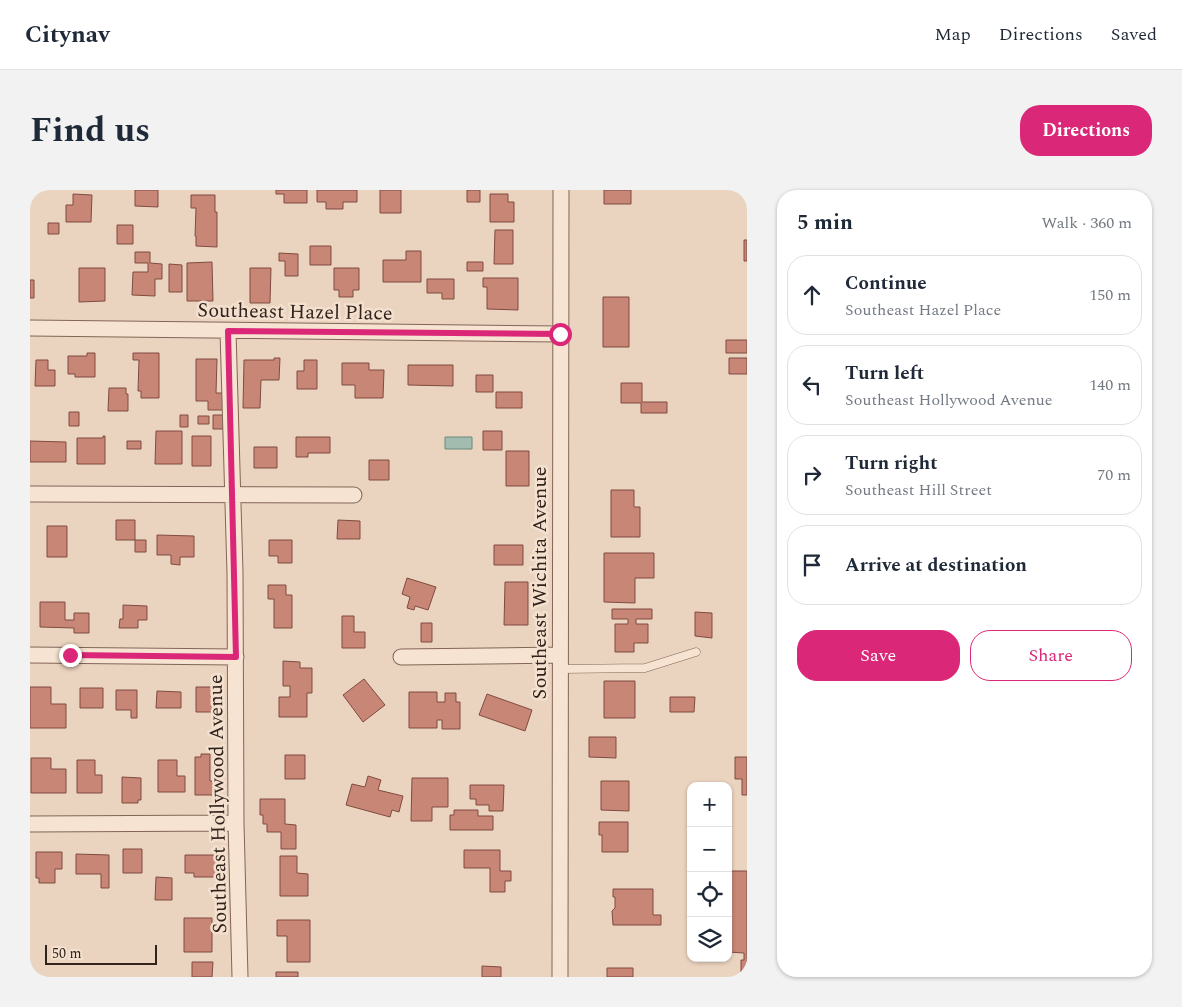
<!DOCTYPE html>
<html lang="en">
<head>
<meta charset="utf-8">
<style>
  body { margin:0; font-family:Spectral,serif; background:#f2f2f3; color:#1f2937 }
  .controls { position:absolute; right:15px; bottom:15px; display:grid; overflow:hidden; border-radius:10px; box-shadow:0 1px 4px #0004 }
  .controls button { width:45px; height:45px; display:grid; place-items:center; padding:0; border:0; border-bottom:1px solid #e0e1e3; background:#fff; color:#1f2937; font:25px sans-serif }
  .scale { position:absolute; left:15px; bottom:12px; width:112px; box-sizing:border-box; padding-left:5px; border:2px solid #32221c; border-top:0; font-size:14px; line-height:18px; white-space:nowrap; color:#32221c; -webkit-text-stroke:4px #f3e0ce; paint-order:stroke }
  .stop { position:absolute; width:15px; height:15px; margin:-11px; border:4px solid #db2777; border-radius:50%; background:#fff }
  .stop.end { background:#db2777; border-color:#fff; box-shadow:0 1px 5px #0008 }
  .list { margin:0; padding:0; list-style:none }
  h2 { display:flex; justify-content:space-between; align-items:center; height:65px; margin:0; padding:0 20px; font-size:21px }
  h2 small { font-size:16px; font-weight:400; color:#747a83 }
  .list li { display:grid; grid-template-columns:32px 1fr auto; gap:15px; align-items:center; box-sizing:border-box; height:80px; margin:0 10px 10px; padding:0 10px; border:1px solid #e0e1e3; border-radius:20px }
  .list b { display:block; font-size:19px; white-space:nowrap }
  .list p { margin:0; font-size:16px; white-space:nowrap; color:#747a83 }
  .list em { font-size:16px; font-style:normal; color:#747a83 }
  .actions { display:flex; gap:10px; padding:15px 20px }
  .actions a { flex:1; padding:11px 0; border:1px solid #db2777; border-radius:20px; text-align:center; font-size:18px; color:#db2777 }
  .actions .main { background:#db2777; color:#fff }
  .icon { flex:none; width:28px; height:28px; fill:none; stroke:currentColor; stroke-width:2; stroke-linecap:round; stroke-linejoin:round }
  .map { position:relative; flex:none; width:717px; height:787px; overflow:hidden; border-radius:20px }
  header { display:flex; align-items:center; gap:30px; box-sizing:border-box; height:70px; padding:0 25px; background:#fff; border-bottom:1px solid #e0e1e3 }
  header strong { font-size:24px }
  nav { display:flex; gap:28px; margin-inline-start:auto; font-size:18px }
  .intro { display:flex; align-items:center; justify-content:space-between; box-sizing:border-box; height:120px; padding:0 30px }
  h1 { margin:0; font-size:35px }
  .button { padding:12px 22px; border-radius:20px; background:#db2777; color:#fff; font-size:18px; font-weight:700 }
  main { display:flex; gap:30px; padding:0 30px }
  aside { flex:1; background:#fff; border-radius:20px; box-shadow:0 1px 4px #0004 }
  .map>svg:first-child { display:block }
</style>
</head>
<body>
<header>
<strong>Citynav</strong>
<nav><a>Map</a><a>Directions</a><a>Saved</a></nav>
</header>
<div class="intro"><h1>Find us</h1><a class="button">Directions</a></div>
<main>
<div class="map">
<svg width="717" height="787" viewBox="0 0 717 787">
  <rect width="100%" height="100%" fill="#ebd4bf"/>
  <!-- water -->
  <path fill="#a2bdaf" stroke="#6a8a7b" d="M415,247H442V259H415Z"/>
  <!-- building -->
  <path fill="#c78676" stroke="#804b40" d="M105,0H128V17L105,16Z
    M246,0H277V13H254V4H246Z
    M287,0H327V12H313V19H296V12H287Z
    M350,0H371V23H350Z
    M437,0H450V12H437Z
    M574,0H601V14H574Z
    M43,4L62,5L61,32H36V15H43Z
    M460,4H478V12H484V32H460Z
    M161,5H185V22H187V57L166,56V46H165L166,18H161Z
    M18,33H29V44H18Z
    M87,35H103V54H87Z
    M465,40H483V74H464Z
    M714,50H717V71H714Z
    M280,56H301V75H280Z
    M376,61H391V92H353V70H376Z
    M105,62H120V73L132,74V89H125V106L102,105L103,82H118V73H105Z
    M249,63L268,64V86H255V71H249Z
    M182,72L183,111H157V73Z
    M437,72H453V81H437Z
    M139,74L152,75V102H139Z
    M49,78H75V111L49,112Z
    M220,78H241L240,113H220Z
    M304,78H329V100H323V107H309V100H304Z
    M453,88H488V120L457,119V97H453Z
    M397,89H424V109H412V103H397Z
    M0,90H4V108H0Z
    M573,107H599V157H573Z
    M696,150H717V163H696Z
    M57,163H65V187H45V184H38V166H57Z
    M103,163H129V208H111V201H108L109,170H103Z
    M244,168H250L249,190H231L230,218H213L214,170H244Z
    M699,168H717V184H699Z
    M166,169H187L186,203H196V220H178V211H166Z
    M6,170H18V180H25V196H5Z
    M274,170H287V199H267V181H274Z
    M312,173H339V180H354L353,208H325V195H312Z
    M378,175H423V196L378,195Z
    M446,185H463V202H446Z
    M591,193H612V212H637V223H611V213H591Z
    M79,198H96V204H98V221H78Z
    M466,202H492V218H466Z
    M39,222H49V236H39Z
    M150,225H158V237H150Z
    M183,225H197V239H183Z
    M168,226H179V234H168Z
    M126,241H152V274H125Z
    M453,241H472V260H453Z
    M73,246H75V274H47V248H73Z
    M162,246H181V276H162Z
    M266,247H300V263H278V267H266Z
    M0,251L36,252V272H0Z
    M97,251H111V259H97Z
    M224,257H247V278H224Z
    M476,261H499V296H476Z
    M339,270H359V290H339Z
    M581,300H604V317H610V347H581Z
    M86,330H105V350H86Z
    M308,330L330,331V349H307Z
    M17,336H37V367H17Z
    M127,345L164,346V367H150V375L141,374V365H127Z
    M105,350H116V362H105Z
    M239,350H262V373H248V366H239Z
    M464,355H493V375H464Z
    M574,363H624V388H605V413L574,412Z
    M377,388L406,397L398,420L385,416L384,420L377,418L380,407L372,404Z
    M475,392H498V435H474Z
    M238,395H256V405H262V438H244V409H238Z
    M10,412H35V430H44V423H59V443H44V438L10,437Z
    M93,415L117,416V430H108V438H89L90,429H93Z
    M582,419H622V429H606V434H618V453H604V462H585V434H598V429H582Z
    M665,422L682,423V448L665,446Z
    M312,426H324V442H335V458H312Z
    M391,433H402V452H391Z
    M253,471L270,472V478H282V503H277V527H249V507H260V496H253Z
    M334,489L355,515L333,532L313,505Z
    M574,491H605V528H574Z
    M0,497H21V514H36V538H0Z
    M166,497H188V522H166Z
    M50,498H73V518H50Z
    M86,500H107V528H101V520H86Z
    M127,501L151,502V518H126Z
    M379,502H407V512H415V503H426V512H430V539H412V530H407V538H379Z
    M457,504L502,520L495,541L449,525Z
    M640,507H665L664,522H640Z
    M559,547H586V568L559,567Z
    M171,564H180V591H187V605H165V567H171Z
    M255,565H275V589H255Z
    M705,567H717V605H712V589H705Z
    M1,568H21V579H36V603H1Z
    M47,570H65V585H72V603H47Z
    M128,570H147V586H155V602H128Z
    M338,586L351,590L348,600L373,606L369,622L362,620L360,627L316,615L322,594L335,597Z
    M92,587L111,588V610H108V613H92Z
    M382,588H418V617H402V631H381Z
    M571,591H599V621L571,620Z
    M440,595H474L473,621H459V615H446V609H440Z
    M230,609H255V634L266,635V659H251V642H237V634H233V625H230Z
    M424,620H448V626H463V640H420V625H424Z
    M569,632H598V662H572V645H569Z
    M93,659H112V683H93Z
    M434,660H470V681H481V691H475V702H460V678H434Z
    M6,662H32V679H25V693H9V688H6Z
    M46,664L79,665V698H71V684H46Z
    M155,665H189V687H164V683H155Z
    M250,666H267V683L278,684V706H250Z
    M700,681H717V787H711V770H714V763L698,762Z
    M126,687L142,688V710H125Z
    M583,699H623V725H631V735H583L582,721L585,718V707H583Z
    M154,728H182V762H154Z
    M247,730H280V772H257V746H247Z
    M162,772H183L182,787H162Z
    M452,776L471,777V787H452Z
    M577,778H603V787H577Z
    M246,782H268V787H246Z"/>
  <g fill="none" stroke-linecap="round" stroke-linejoin="round">
    <!-- service casing -->
    <g stroke="#826558" stroke-width="9">
      <path id="service" d="M530,479L615,478L666,462"/>
    </g>
    <!-- minor casing -->
    <g stroke="#826558" stroke-width="17">
      <path id="minor" d="M0,138L530,144
        M198,141L205,383L206,633L210,787
        M0,304L324,305
        M0,465L206,467
        M371,467L530,465
        M0,634L206,633
        M530,787L531,0"/>
    </g>
    <!-- service -->
    <use href="#service" stroke="#f6e3d1" stroke-width="8"/>
    <!-- minor -->
    <use href="#minor" stroke="#f6e3d1" stroke-width="15"/>
  </g>
  <g fill="none" stroke-linecap="round" stroke-linejoin="round">
    <!-- route -->
    <path stroke="#db2777" stroke-width="6" d="M40,465L206,467L198,141L530,144"/>
  </g>
  <g text-anchor="middle" dominant-baseline="central" stroke-width="5" stroke-linejoin="round" paint-order="stroke">
    <!-- street labels -->
    <g font-size="20" fill="#32221c" stroke="#f3e0ce">
      <text transform="translate(265 122) rotate(1)">Southeast Hazel Place</text>
      <text transform="translate(510 393) rotate(-90)">Southeast Wichita Avenue</text>
      <text transform="translate(188 614) rotate(-91)">Southeast Hollywood Avenue</text>
    </g>
  </g>
</svg>
<div class="controls">
<button>+</button>
<button>−</button>
<button><svg class="icon" aria-label="locate" viewBox="0 0 24 24"><circle cx="12" cy="12" r="6"/><path d="M12 2v4M12 18v4M2 12h4M18 12h4"/></svg></button>
<button><svg class="icon" aria-label="layers" viewBox="0 0 24 24"><path d="M12 4l9 5-9 5-9-5zM3 14l9 5 9-5"/></svg></button>
</div>
<div class="scale">50 m</div>
<div class="stop" style="left:530px;top:144px"></div>
<div class="stop end" style="left:40px;top:465px"></div>
</div>
<aside>
<h2>5 min<small>Walk · 360 m</small></h2>
<ul class="list">
<li><svg class="icon" aria-label="ahead" viewBox="0 0 24 24"><path d="M12 20V5M6 11l6-6 6 6"/></svg><div><b>Continue</b><p>Southeast Hazel Place</p></div><em>150 m</em></li>
<li><svg class="icon" aria-label="left" viewBox="0 0 24 24"><path d="M17 20v-9H6M10 6l-5 5 5 5"/></svg><div><b>Turn left</b><p>Southeast Hollywood Avenue</p></div><em>140 m</em></li>
<li><svg class="icon" aria-label="right" viewBox="0 0 24 24"><path d="M7 20v-9h11M14 6l5 5-5 5"/></svg><div><b>Turn right</b><p>Southeast Hill Street</p></div><em>70 m</em></li>
<li><svg class="icon" aria-label="arrive" viewBox="0 0 24 24"><path d="M6 21V4h12l-3 4 3 4H6"/></svg><div><b>Arrive at destination</b></div></li>
</ul>
<div class="actions"><a class="main">Save</a><a>Share</a></div>
</aside>
</main>
</body>
</html>
